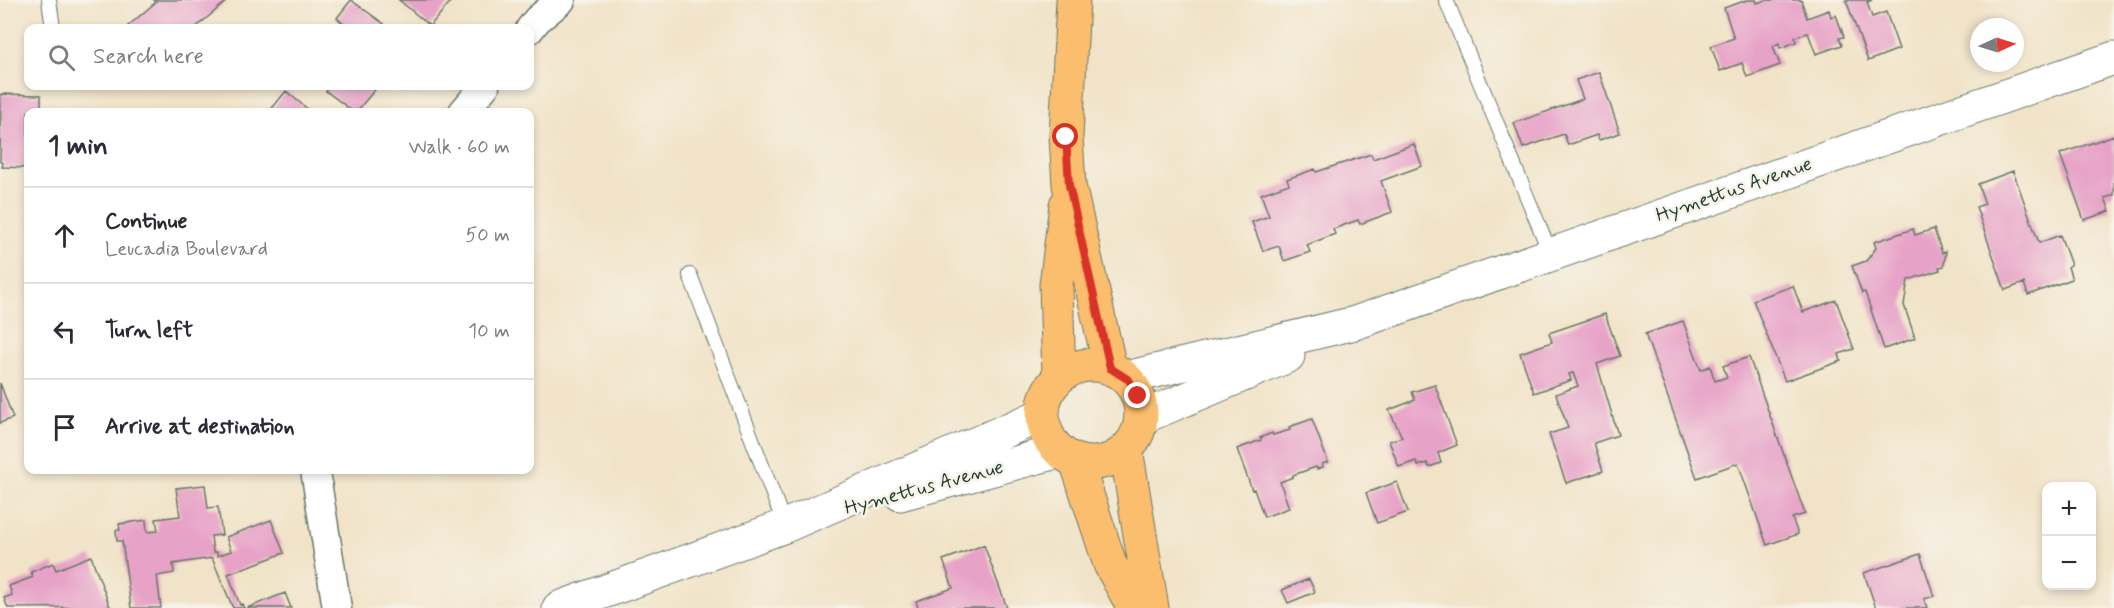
<!DOCTYPE html>
<html lang="en">
<head>
<meta charset="utf-8">
<style>
  body { margin:0; font-family:Mynerve,sans-serif; background:#f2f2f3; color:#2b2b33 }
  .controls { position:absolute; right:18px; bottom:18px; display:grid; overflow:hidden; border-radius:12px; box-shadow:0 3px 9px #0003 }
  .controls button { width:54px; height:54px; display:grid; place-items:center; padding:0; border:0; border-bottom:2px solid #e1e1e2; background:#fff; color:#2b2b33; font:30px sans-serif }
  .compass { position:absolute; left:1970px; top:18px; width:54px; height:54px; border-radius:50%; background:#fff; box-shadow:0 3px 9px #0003; rotate:86deg }
  .stop { position:absolute; width:18px; height:18px; margin:-14px; border:4px solid #d93025; border-radius:50%; background:#fff }
  .stop.end { background:#d93025; border-color:#fff; box-shadow:0 2px 6px #0008 }
  .list { margin:0; padding:0; list-style:none }
  h2 { display:flex; justify-content:space-between; align-items:center; height:78px; margin:0; padding:0 24px; font-size:26px }
  h2 small { font-size:20px; font-weight:400; color:#7c7c81 }
  .list li { display:grid; grid-template-columns:39px 1fr auto; gap:18px; align-items:center; box-sizing:border-box; height:96px; padding:0 24px; border-top:2px solid #e1e1e2 }
  .list b { display:block; font-size:22px; white-space:nowrap }
  .list p { margin:0; font-size:20px; white-space:nowrap; color:#7c7c81 }
  .list em { font-size:20px; font-style:normal; color:#7c7c81 }
  .icon { flex:none; width:33px; height:33px; fill:none; stroke:currentColor; stroke-width:2; stroke-linecap:round; stroke-linejoin:round }
  .map { position:relative; flex:none; width:2114px; height:608px; overflow:hidden }
  .search { position:absolute; background:#fff; box-shadow:0 3px 9px #0003; left:24px; top:24px; width:510px; height:66px; display:flex; align-items:center; gap:15px; box-sizing:border-box; padding:0 21px; border-radius:12px; color:#7c7c81; font-size:22px }
  .panel { position:absolute; background:#fff; box-shadow:0 3px 9px #0003; left:24px; top:108px; width:510px; height:366px; border-radius:12px }
  .map>svg:first-child { display:block }
</style>
</head>
<body>
<div class="map">
<svg width="2114" height="608" viewBox="0 0 2114 608">
  <rect width="100%" height="100%" fill="#f7f3e8"/>
  <filter id="ink" filterUnits="userSpaceOnUse"><feTurbulence type="fractalNoise" baseFrequency=".0167" numOctaves="2"/><feDisplacementMap in="SourceGraphic" scale="12" xChannelSelector="R" yChannelSelector="G"/><feConvolveMatrix kernelMatrix="1 2 1 2 8 2 1 2 1" color-interpolation-filters="sRGB"/></filter>
  <filter id="wash" filterUnits="userSpaceOnUse"><feTurbulence type="fractalNoise" baseFrequency=".008" numOctaves="4" result="noise"/><feDisplacementMap in="SourceGraphic" scale="24" xChannelSelector="R" yChannelSelector="G"/><feGaussianBlur stdDeviation="1.35" result="paint"/><feColorMatrix in="noise" values="0 0 0 0 0 0 0 0 0 0 0 0 0 0 0 0 0 1.4 0 .05"/><feComposite in="paint" operator="in"/></filter>
  <g filter="url(#wash)">
    <rect width="100%" height="100%" fill="#f1e3c8"/>
    <g id="blocks">
      <!-- building -->
      <path fill="#e7a2c7" d="M154,0H228L195,28H130L128,26L156,2Z
        M351,0L384,24L381,28H342L345,25L337,18Z
        M399,0H452L430,26Z
        M1747,0H1756L1757,3L1766,0H1801L1807,18L1829,10L1831,17L1836,15L1844,37L1839,38L1842,45L1816,54L1808,33L1795,37L1796,42L1780,48L1779,43L1773,46L1780,65L1747,77L1742,63L1720,71L1711,46L1734,38L1724,8Z
        M1846,0H1872L1867,2L1872,17L1886,12L1899,49L1868,61Z
        M1599,72L1620,133L1599,140L1597,135L1568,145L1564,134L1523,148L1514,123L1583,99L1576,80Z
        M330,86H378L356,112H354L326,91Z
        M286,91L311,112H269Z
        M1,94L41,95V112H28V168L2,167L3,163L0,162Z
        M2114,135V195L2105,198L2110,211L2084,220L2060,154Z
        M1414,144L1422,166L1381,181L1392,212L1360,224L1358,220L1333,229L1335,234L1307,245L1310,252L1284,261L1279,246L1263,251L1252,222L1269,216L1261,194L1289,184L1287,179L1315,169L1316,172L1371,154L1373,159Z
        M2013,171L2039,243L2060,235L2071,265L2068,267L2072,279L2028,295L2024,283L2005,290L1976,207L1985,204L1978,184Z
        M1913,229L1915,235L1934,229L1942,253L1946,251L1944,266L1939,267L1940,270L1908,280L1904,305L1915,338L1884,349L1865,292L1862,293L1852,266L1866,261L1876,248L1874,242Z
        M1793,286L1803,312L1836,300L1854,349L1839,354L1841,361L1785,381L1753,300Z
        M1605,314L1620,356L1597,364L1618,435L1594,443L1603,471L1566,483L1549,434L1568,428L1556,394L1578,386L1573,373L1569,374L1571,380L1534,393L1520,353L1552,342L1549,333Z
        M1683,321L1701,370L1710,366L1715,381L1727,377L1723,366L1749,357L1805,514L1792,518L1798,534L1767,545L1738,463L1697,478L1645,334Z
        M0,383L13,418L0,423Z
        M1435,385L1457,445L1438,453L1441,463L1429,467L1427,463L1418,466L1416,461L1399,467L1389,441L1402,437L1389,410L1415,400L1412,392Z
        M1312,419L1328,462L1322,464L1323,467L1317,469L1316,467L1293,475V477L1280,482L1289,508L1264,517L1254,489L1252,490L1237,449L1261,440L1260,438L1272,433L1273,435L1290,430L1289,427Z
        M1397,482L1408,512L1377,523L1366,493Z
        M205,485L208,508L218,507L222,535L211,536L213,552H217V556L231,551L226,537L271,520L284,553L228,574L240,605L242,604L244,608H233L212,558L173,564L174,573L157,576L161,608H131L122,541H117L116,530H120L119,524L146,520L147,532L158,531L156,519L180,516L176,488Z
        M984,545L1007,608H918L916,601L953,588L943,560Z
        M1920,554L1934,596L1924,599L1927,608H1876L1864,573Z
        M91,556L110,607L8,608L4,598L12,595L9,586L33,577L31,572L53,563L56,570Z
        M1309,579L1315,592L1288,603L1282,590Z
        M285,593L291,608H247Z"/>
    </g>
  </g>
  <g filter="url(#ink)">
    <use href="#blocks" fill-opacity="0" stroke="#687768" stroke-width="1.5"/>
    <g fill="none" stroke-linecap="round" stroke-linejoin="round">
      <!-- service casing -->
      <g stroke="#687768" stroke-width="16">
        <path id="service" d="M49,0L53,28
          M1446,0L1551,255
          M690,275L785,526"/>
      </g>
      <!-- minor casing -->
      <g stroke="#687768" stroke-width="31">
        <path id="minor" d="M530,29L537,20L561,0
          M463,112L485,86
          M315,470L337,608"/>
      </g>
      <!-- tertiary casing -->
      <g stroke="#687768" stroke-width="35">
        <path id="tertiary" d="M1126,378L1355,323L2114,58
          M1141,418L1288,356
          M900,494L1060,451
          M559,608L785,526L1042,415"/>
      </g>
      <!-- primary casing -->
      <g stroke="#687768" stroke-width="35">
        <path id="primary" d="M1073,0L1066,137L1069,185L1110,368
          M1043 414a49 49 0 1 1 98 0a49 49 0 1 1-98 0Z
          M1059,377L1056,285L1066,205
          M1126,449L1152,608
          M1076,461L1110,564L1134,608"/>
      </g>
      <!-- service -->
      <use href="#service" stroke="#fff" stroke-width="14"/>
      <!-- minor -->
      <use href="#minor" stroke="#fff" stroke-width="28"/>
      <!-- tertiary -->
      <use href="#tertiary" stroke="#fff" stroke-width="33"/>
      <!-- primary -->
      <use href="#primary" stroke="#fbbe6e" stroke-width="33"/>
    </g>
  </g>
  <g fill="none" stroke-linecap="round" stroke-linejoin="round" filter="url(#ink)">
    <!-- route -->
    <path stroke="#d93025" stroke-width="8" d="M1066,137L1069,185L1110,368L1129,380L1138,396"/>
  </g>
  <g text-anchor="middle" dominant-baseline="central" stroke-width="5" stroke-linejoin="round" paint-order="stroke">
    <!-- street labels -->
    <g font-size="20" fill="#1f3d34" stroke="#f7f3e8">
      <text transform="translate(1734 190) rotate(-19)">Hymettus Avenue</text>
      <text transform="translate(924 488) rotate(-15)">Hymettus Avenue</text>
    </g>
  </g>
</svg>
<div class="controls">
<button>+</button>
<button>−</button>
</div>
<svg class="compass" viewBox="-18 -18 36 36"><path d="M0-13l5 13h-10z" fill="#e53935"/><path d="M0 13l5-13h-10z" fill="#7c7c81"/></svg>
<div class="stop" style="left:1066px;top:137px"></div>
<div class="stop end" style="left:1138px;top:396px"></div>
<div class="search"><svg class="icon" aria-label="search" viewBox="0 0 24 24"><circle cx="10" cy="10" r="6"/><path d="M15 15l6 6"/></svg>Search here</div>
<section class="panel">
<h2>1 min<small>Walk · 60 m</small></h2>
<ul class="list">
<li><svg class="icon" aria-label="ahead" viewBox="0 0 24 24"><path d="M12 20V5M6 11l6-6 6 6"/></svg><div><b>Continue</b><p>Leucadia Boulevard</p></div><em>50 m</em></li>
<li><svg class="icon" aria-label="left" viewBox="0 0 24 24"><path d="M17 20v-9H6M10 6l-5 5 5 5"/></svg><div><b>Turn left</b></div><em>10 m</em></li>
<li><svg class="icon" aria-label="arrive" viewBox="0 0 24 24"><path d="M6 21V4h12l-3 4 3 4H6"/></svg><div><b>Arrive at destination</b></div></li>
</ul>
</section>
</div>
</body>
</html>
